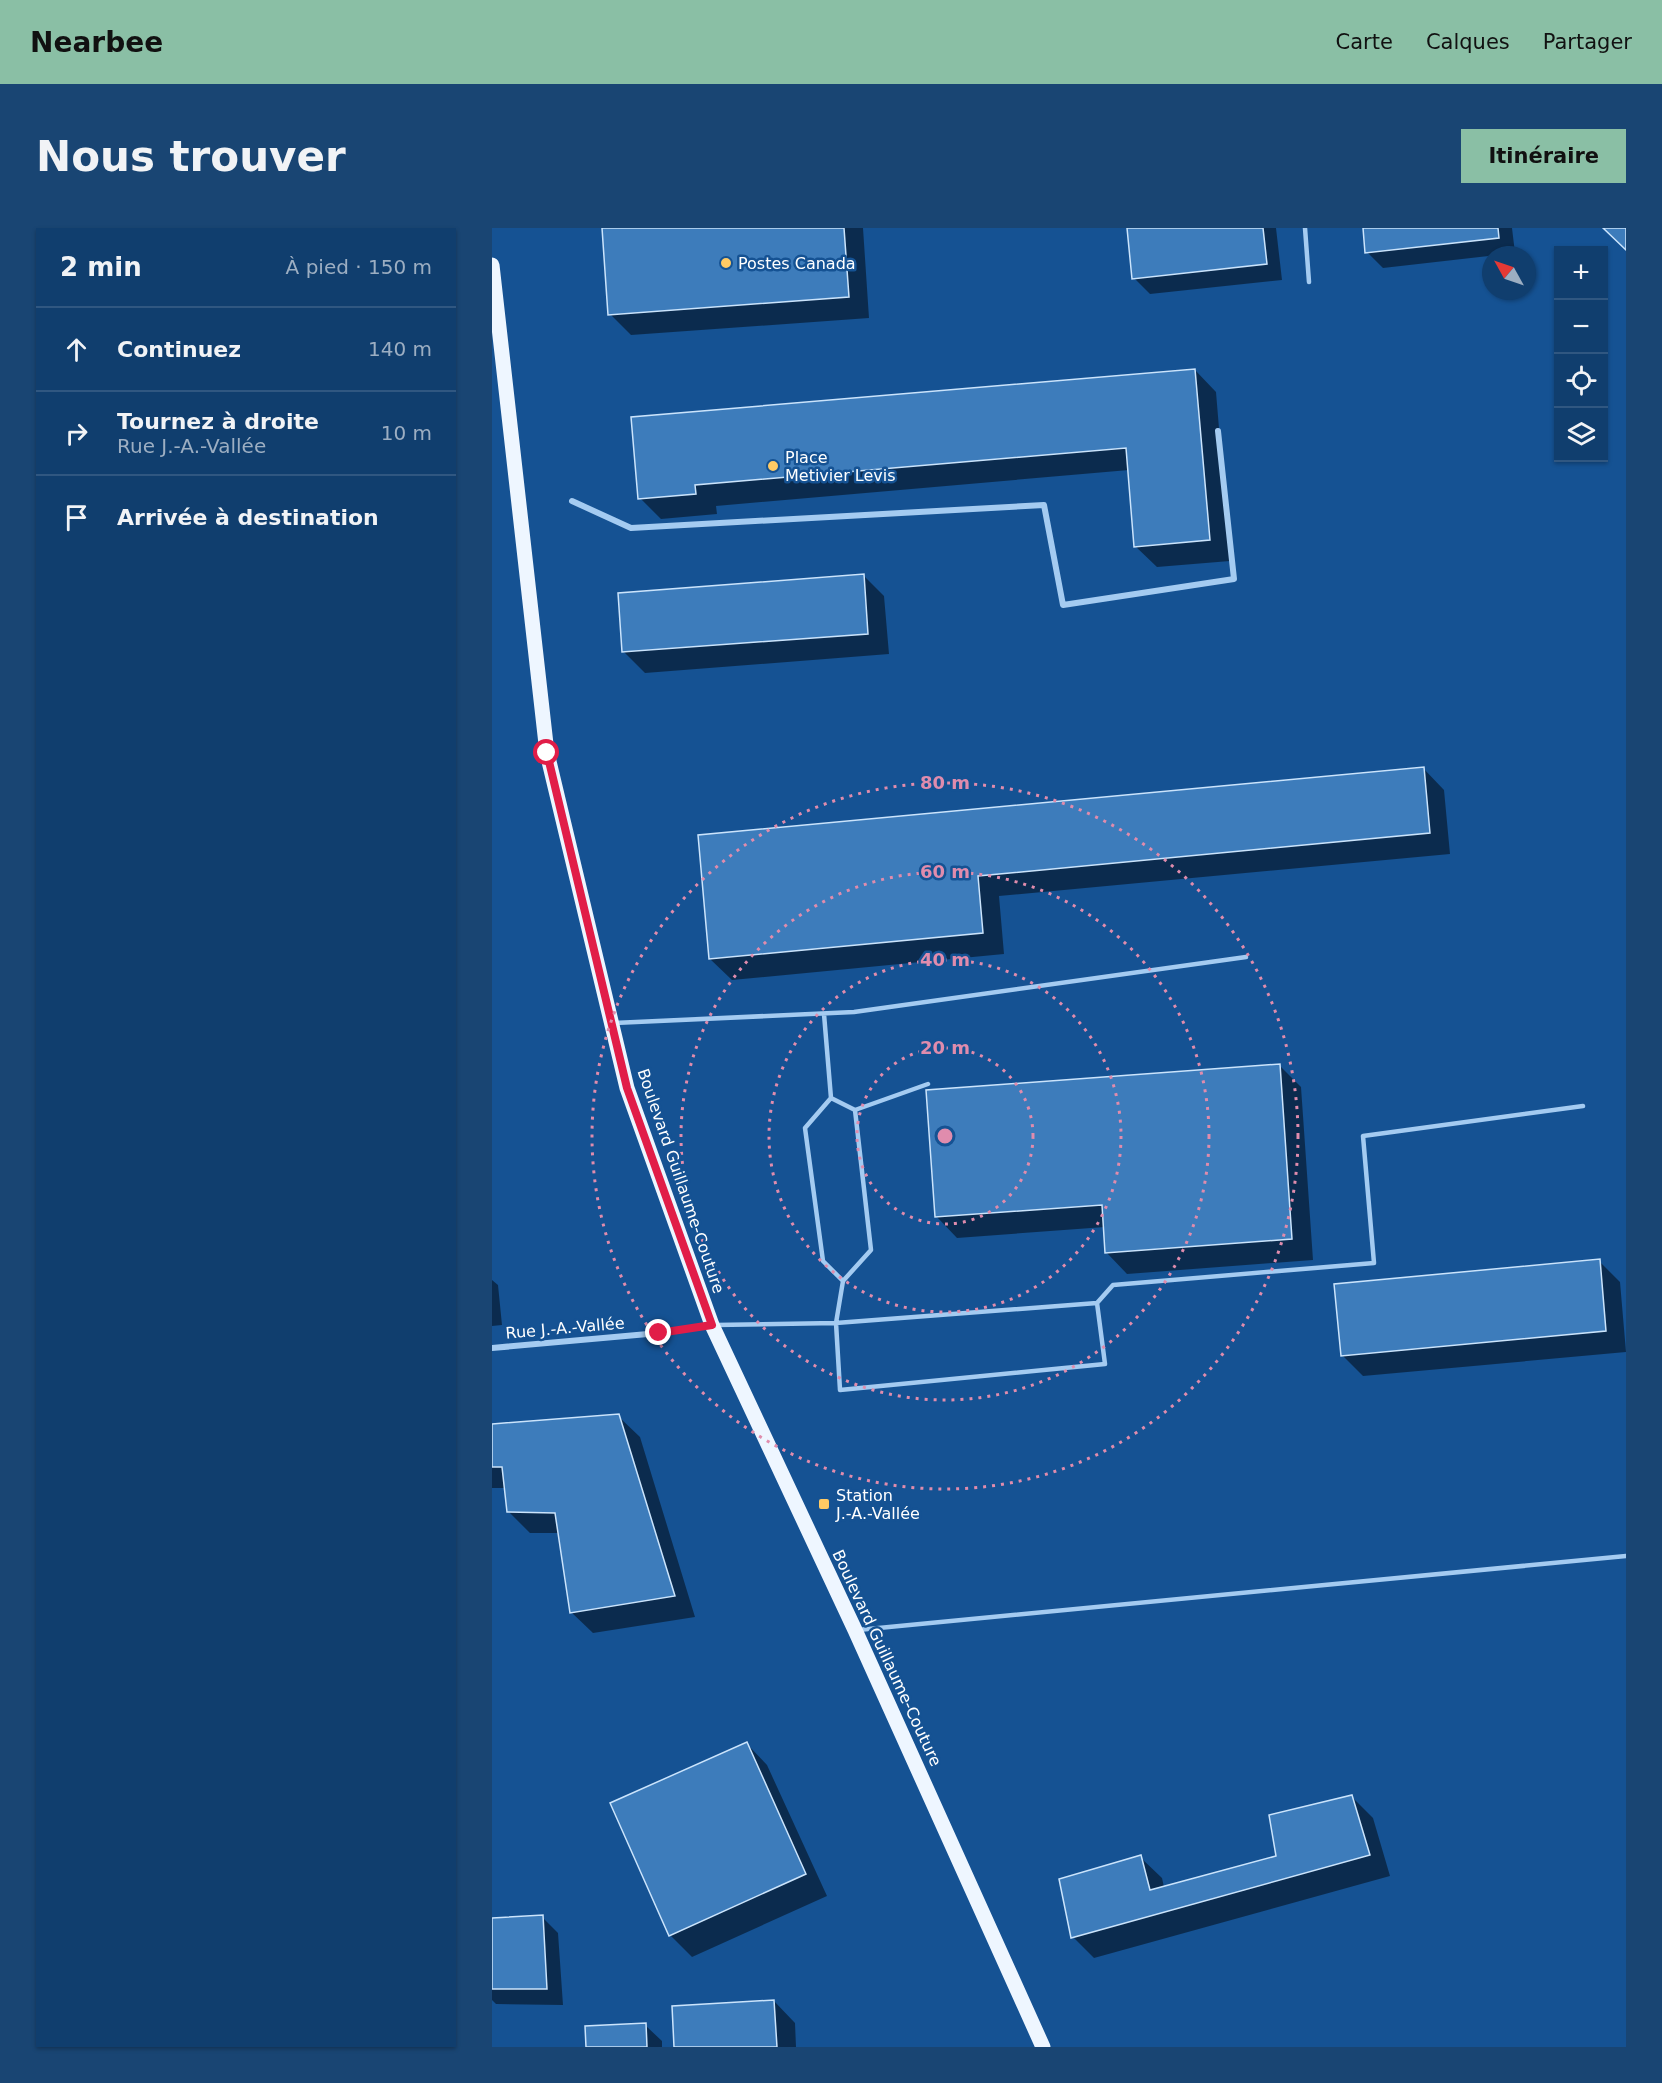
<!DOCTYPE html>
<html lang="fr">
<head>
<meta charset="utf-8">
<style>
  body { margin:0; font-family:"DejaVu Sans",sans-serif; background:#194573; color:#f1f3f6 }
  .controls { position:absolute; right:18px; top:18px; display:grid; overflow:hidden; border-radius:0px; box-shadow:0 2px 4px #0004 }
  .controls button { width:54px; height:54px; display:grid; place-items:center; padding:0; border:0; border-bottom:2px solid #305781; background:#103e6e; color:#f1f3f6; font:30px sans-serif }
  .compass { position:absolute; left:990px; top:18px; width:54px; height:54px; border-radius:50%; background:#103e6e; box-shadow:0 2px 4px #0004; rotate:310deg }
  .stop { position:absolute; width:18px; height:18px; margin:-14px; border:4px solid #e11d48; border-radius:50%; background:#fff }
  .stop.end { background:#e11d48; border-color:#fff; box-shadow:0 2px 6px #0008 }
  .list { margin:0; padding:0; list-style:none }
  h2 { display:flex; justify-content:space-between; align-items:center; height:78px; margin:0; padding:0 24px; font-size:26px }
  h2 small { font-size:20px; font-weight:400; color:#9caec2 }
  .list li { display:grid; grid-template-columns:39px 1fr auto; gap:18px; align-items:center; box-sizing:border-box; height:84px; padding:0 24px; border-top:2px solid #305781 }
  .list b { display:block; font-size:22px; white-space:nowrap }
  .list p { margin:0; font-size:20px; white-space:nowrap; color:#9caec2 }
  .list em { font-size:20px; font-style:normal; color:#9caec2 }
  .icon { flex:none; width:33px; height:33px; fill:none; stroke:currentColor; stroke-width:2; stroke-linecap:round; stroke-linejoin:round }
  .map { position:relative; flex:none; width:1134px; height:1819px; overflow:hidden; border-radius:0px }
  header { display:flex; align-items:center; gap:36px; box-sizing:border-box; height:84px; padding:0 30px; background:#8abfa5; color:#111 }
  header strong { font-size:28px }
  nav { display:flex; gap:33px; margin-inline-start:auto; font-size:21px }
  .intro { display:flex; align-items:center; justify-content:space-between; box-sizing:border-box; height:144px; padding:0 36px }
  h1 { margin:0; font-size:42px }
  .button { padding:15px 27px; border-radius:0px; background:#8abfa5; color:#111; font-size:21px; font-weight:700 }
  main { display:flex; gap:36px; padding:0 36px }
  aside { flex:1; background:#103e6e; border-radius:0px; box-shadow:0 2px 4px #0004 }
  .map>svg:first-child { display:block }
</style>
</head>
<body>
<header>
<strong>Nearbee</strong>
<nav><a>Carte</a><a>Calques</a><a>Partager</a></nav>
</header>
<div class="intro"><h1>Nous trouver</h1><a class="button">Itinéraire</a></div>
<main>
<aside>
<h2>2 min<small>À pied · 150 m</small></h2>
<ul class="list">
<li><svg class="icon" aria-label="ahead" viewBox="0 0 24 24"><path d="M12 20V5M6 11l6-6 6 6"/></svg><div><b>Continuez</b></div><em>140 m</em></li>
<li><svg class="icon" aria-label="right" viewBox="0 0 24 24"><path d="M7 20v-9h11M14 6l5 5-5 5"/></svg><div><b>Tournez à droite</b><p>Rue J.-A.-Vallée</p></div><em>10 m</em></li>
<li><svg class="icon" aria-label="arrive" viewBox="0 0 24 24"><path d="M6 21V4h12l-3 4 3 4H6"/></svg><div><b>Arrivée à destination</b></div></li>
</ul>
</aside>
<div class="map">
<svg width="1134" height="1819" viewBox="0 0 1134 1819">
  <rect width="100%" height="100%" fill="#155293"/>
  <!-- shadow -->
  <path fill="#0007" d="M112,0H371L377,90L139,107L118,86Z
    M637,0H784L790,52L658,66L642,50Z
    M872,0H1020L1023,25L891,40L875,24Z
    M703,142L724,164L738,333L665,339L643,318L637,242L224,278L225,286L169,291L148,270L141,191Z
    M371,347L392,368L397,426L153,445L132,424Z
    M931,540L952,562L958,626L507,668L512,726L240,752L218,731L207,608Z
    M787,837L809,859L821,1032L635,1046L614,1024L613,999L465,1010L444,988Z
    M1107,1033L1128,1054L1134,1124L871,1148L850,1127Z
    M0,1052L6,1057L10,1097L0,1098Z
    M126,1188L148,1209L203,1389L101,1405L79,1384L68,1305H38L16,1283L14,1260H0V1197Z
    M254,1515L275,1537L335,1668L200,1729L179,1708L120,1576Z
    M860,1569L881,1590L898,1648L602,1730L581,1709L648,1629L670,1650L672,1659L786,1629Z
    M50,1689L66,1705L71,1777L4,1776L0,1772V1692Z
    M282,1773L303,1795L304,1819H184Z
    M153,1797L170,1813V1819H96Z"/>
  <!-- building -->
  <path fill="#3d7cbb" stroke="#cbe4fc" stroke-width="1.5" d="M110,0H352L357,69L116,87Z
    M635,0H771L775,36L640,51Z
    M871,0H1006L1007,10L873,25Z
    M1111,0H1134V22Z
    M703,141L718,312L642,319L634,220L203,257L204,266L146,271L139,189Z
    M372,346L376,406L130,424L126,365Z
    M932,539L938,605L486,648L491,705L217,731L206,607Z
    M788,836L800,1011L613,1025L610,977L443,989L434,862Z
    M1108,1031L1114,1103L849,1128L842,1056Z
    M127,1186L183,1368L78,1385L63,1285L15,1284L10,1239H0V1196Z
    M255,1514L314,1646L177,1708L118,1575Z
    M860,1567L878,1627L579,1710L567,1651L649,1627L658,1662L784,1628L777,1587Z
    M51,1687L55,1761H0V1690Z
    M282,1772L285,1819H182L180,1778Z
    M154,1795L155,1819H94L93,1798Z"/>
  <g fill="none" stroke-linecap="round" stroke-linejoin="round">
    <!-- lane -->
    <path stroke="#a4cbf1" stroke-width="4.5" d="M813,0L817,54
      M332,786L339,870
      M122,795L362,784L754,729
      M363,882L436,856
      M605,1075L621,1057L882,1035L871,908L1091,878
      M223,1097L344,1095L605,1075L613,1136L348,1162L344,1095L351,1053L379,1022L363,882L339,870L313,900L331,1033L351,1053
      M366,1402L1134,1328"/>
    <!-- street -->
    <path stroke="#a4cbf1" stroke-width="6" d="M80,273L139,300L552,277L571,377L742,351L726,203
      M0,1120L167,1105L220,1097"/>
    <!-- primary -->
    <path stroke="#eef6ff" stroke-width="15" d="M0,37L55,525L135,860L220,1097L363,1402L551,1819"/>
  </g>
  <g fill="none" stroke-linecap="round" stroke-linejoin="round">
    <!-- route -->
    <path stroke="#e11d48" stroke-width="8" d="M55,525L135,860L220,1097L167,1105"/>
  </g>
  <!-- distance rings -->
  <g fill="none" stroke="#e08cad" stroke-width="3" stroke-dasharray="3 6">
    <circle cx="453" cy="908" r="88"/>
    <circle cx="453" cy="908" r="176"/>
    <circle cx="453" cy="908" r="264"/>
    <circle cx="453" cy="908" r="353"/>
  </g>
  <!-- markers -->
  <g fill="#ffca64" stroke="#155293" stroke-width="2">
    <circle cx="234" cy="35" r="6"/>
    <circle cx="281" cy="238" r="6"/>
    <rect x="326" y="1270" width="12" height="12" rx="3"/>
  </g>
  <g text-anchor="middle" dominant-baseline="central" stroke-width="5" stroke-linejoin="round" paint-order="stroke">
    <!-- poi labels -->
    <g font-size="16" fill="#fff" stroke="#155293" text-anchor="start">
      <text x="246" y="35">Postes Canada</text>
      <text x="293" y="229">Place<tspan x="293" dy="18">Metivier Levis</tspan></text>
      <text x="344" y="1267">Station<tspan x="344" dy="18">J.-A.-Vallée</tspan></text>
    </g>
    <!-- street labels -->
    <g font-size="16" fill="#fff" stroke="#155293">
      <text transform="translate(189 953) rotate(71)">Boulevard Guillaume-Couture</text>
      <text transform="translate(73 1100) rotate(-5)">Rue J.-A.-Vallée</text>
      <text transform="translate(395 1430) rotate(65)">Boulevard Guillaume-Couture</text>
    </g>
  </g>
  <circle cx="453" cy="908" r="9" fill="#e08cad" stroke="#155293" stroke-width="3"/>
  <g font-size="18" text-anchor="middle" font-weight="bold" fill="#e08cad" stroke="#155293" stroke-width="5" stroke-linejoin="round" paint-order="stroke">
    <text x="453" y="561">80 m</text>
    <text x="453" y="650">60 m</text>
    <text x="453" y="738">40 m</text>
    <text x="453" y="826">20 m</text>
  </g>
</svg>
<div class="controls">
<button>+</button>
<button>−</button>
<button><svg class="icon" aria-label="locate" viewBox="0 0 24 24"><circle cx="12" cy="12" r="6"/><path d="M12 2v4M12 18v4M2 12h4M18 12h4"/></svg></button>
<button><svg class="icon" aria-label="layers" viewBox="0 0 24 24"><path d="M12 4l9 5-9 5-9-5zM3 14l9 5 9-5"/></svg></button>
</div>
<svg class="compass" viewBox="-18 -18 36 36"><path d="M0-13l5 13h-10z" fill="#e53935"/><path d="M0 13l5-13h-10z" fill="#9caec2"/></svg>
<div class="stop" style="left:55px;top:525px"></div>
<div class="stop end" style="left:167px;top:1105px"></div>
</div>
</main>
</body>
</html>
